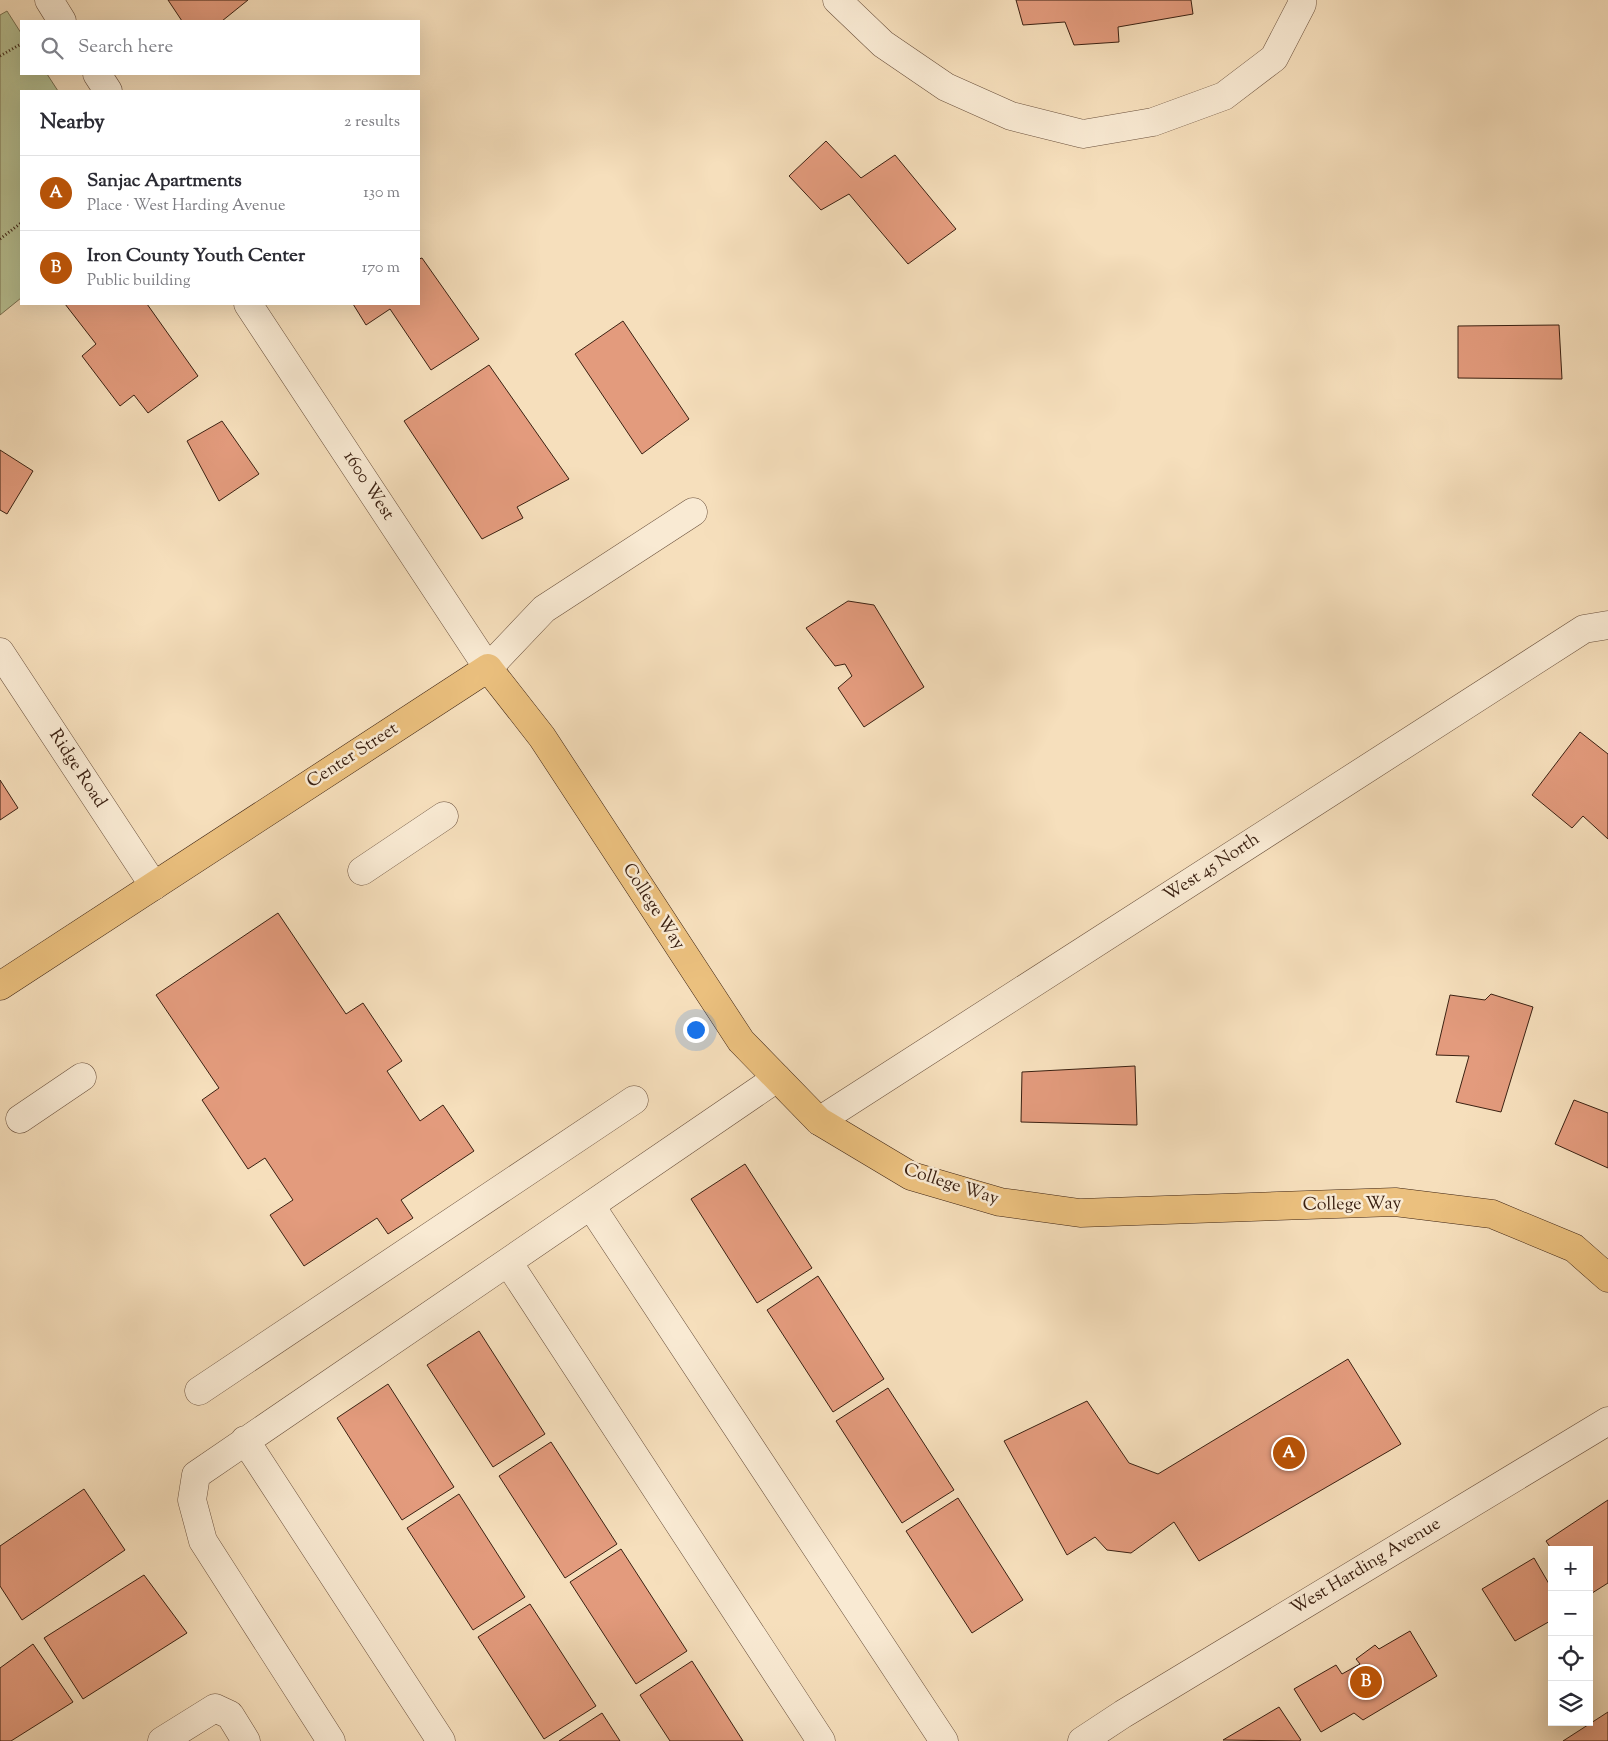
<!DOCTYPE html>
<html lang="en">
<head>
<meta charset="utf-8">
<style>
  body { margin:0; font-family:"Sorts Mill Goudy",serif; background:#f7f7f7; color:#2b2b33 }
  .controls { position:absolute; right:15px; bottom:15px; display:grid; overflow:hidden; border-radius:0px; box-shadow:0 5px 20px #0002 }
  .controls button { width:45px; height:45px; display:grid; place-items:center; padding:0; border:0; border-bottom:1px solid #e1e1e2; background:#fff; color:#2b2b33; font:25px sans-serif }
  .you { position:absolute; left:695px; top:1029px; width:18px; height:18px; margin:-12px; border:4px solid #fff; border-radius:50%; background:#1a73e8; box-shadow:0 0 0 8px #1a73e833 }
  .badge { display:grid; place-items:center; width:32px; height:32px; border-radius:50%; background:#b45309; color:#fff; font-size:16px; font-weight:700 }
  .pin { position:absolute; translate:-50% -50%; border:2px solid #fff; box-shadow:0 1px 5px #0006 }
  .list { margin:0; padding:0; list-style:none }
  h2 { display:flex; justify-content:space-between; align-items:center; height:65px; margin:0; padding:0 20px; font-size:21px }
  h2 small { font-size:16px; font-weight:400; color:#7c7c81 }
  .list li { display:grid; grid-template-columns:32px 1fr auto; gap:15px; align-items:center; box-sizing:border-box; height:75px; padding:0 20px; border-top:1px solid #e1e1e2 }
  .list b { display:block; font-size:19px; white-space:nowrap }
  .list p { margin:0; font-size:16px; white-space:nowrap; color:#7c7c81 }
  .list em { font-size:16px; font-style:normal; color:#7c7c81 }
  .icon { flex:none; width:28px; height:28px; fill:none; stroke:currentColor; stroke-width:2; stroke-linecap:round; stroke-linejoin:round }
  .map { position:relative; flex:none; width:1608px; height:1741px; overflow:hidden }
  .search { position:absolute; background:#fff; box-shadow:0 5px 20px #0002; left:20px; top:20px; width:400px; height:55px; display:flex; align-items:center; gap:12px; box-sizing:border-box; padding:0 18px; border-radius:0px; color:#7c7c81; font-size:19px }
  .panel { position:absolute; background:#fff; box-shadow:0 5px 20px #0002; left:20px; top:90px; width:400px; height:215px; border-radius:0px }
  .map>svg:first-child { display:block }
</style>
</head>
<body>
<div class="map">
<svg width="1608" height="1741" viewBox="0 0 1608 1741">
  <rect width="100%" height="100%" fill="#f6dfbc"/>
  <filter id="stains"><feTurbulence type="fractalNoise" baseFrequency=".004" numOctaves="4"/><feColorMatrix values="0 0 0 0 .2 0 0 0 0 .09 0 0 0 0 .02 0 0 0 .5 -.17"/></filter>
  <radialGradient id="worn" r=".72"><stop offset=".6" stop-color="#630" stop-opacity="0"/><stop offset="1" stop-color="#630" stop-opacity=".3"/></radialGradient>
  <!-- green -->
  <path fill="#b8c294" stroke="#7a7253" d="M7,11L21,33V74H47L58,91H21V298L0,315V15Z"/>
  <!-- building -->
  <path fill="#e39b7d" stroke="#3b2112" d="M168,0H248L222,21H182Z
    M1016,0H1191L1193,14L1118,27L1119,42L1074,45L1065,22L1023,25Z
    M826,141L861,178L895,155L956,229L908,264L849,194L821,210L789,176Z
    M422,258L479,339L431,370L390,309L366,325L353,304H419V259Z
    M65,304H147L198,376L148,413L134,395L120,406L82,356L96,344Z
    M623,321L689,419L642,454L575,354Z
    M1559,325L1562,379L1458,378V326Z
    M489,365L569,479L517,507L523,518L482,539L404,421Z
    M222,421L259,474L219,501L187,441Z
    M0,450L33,471L7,514L0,510Z
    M848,601L874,605L924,687L864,727L838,688L852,676L845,664L835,666L806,628Z
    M1580,732L1608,754V839L1583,816L1572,828L1532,795Z
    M0,780L18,808L0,820Z
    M278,913L346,1014L363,1003L402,1061L387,1071L420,1121L443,1105L474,1151L401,1200L413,1218L388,1234L377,1218L304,1266L270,1215L293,1200L265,1158L248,1169L202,1100L219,1088L156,995Z
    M1491,994L1533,1007L1501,1112L1456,1102L1469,1056L1436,1055L1450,995L1485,1000Z
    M1135,1066L1137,1125L1021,1122L1022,1072Z
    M1574,1100L1608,1113V1168L1555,1144Z
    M745,1164L812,1268L757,1303L691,1199Z
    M818,1276L884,1379L833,1412L767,1310Z
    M479,1331L545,1434L493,1467L427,1365Z
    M1348,1359L1401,1444L1199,1561L1174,1522L1131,1553L1107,1550L1095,1537L1067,1555L1004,1441L1087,1401L1129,1463L1158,1474Z
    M388,1384L454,1487L402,1520L337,1418Z
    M888,1388L954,1490L902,1523L836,1421Z
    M551,1442L617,1544L565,1578L499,1476Z
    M84,1489L125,1550L22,1620L0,1586V1546Z
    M459,1494L525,1597L473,1630L407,1528Z
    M958,1498L1023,1600L972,1633L906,1531Z
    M1608,1500V1583L1589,1595V1550H1552L1546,1541Z
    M621,1549L687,1651L636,1684L570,1582Z
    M1534,1558L1552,1589V1620L1515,1641L1482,1589Z
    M144,1575L187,1633L83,1699L44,1638Z
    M530,1604L596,1706L544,1739L478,1637Z
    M1410,1631L1437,1676L1363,1720L1354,1713L1321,1732L1294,1689L1336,1665L1342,1674L1360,1664L1356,1659L1375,1645L1379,1649Z
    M33,1644L73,1702L11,1741H0V1668Z
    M692,1661L743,1741H670L640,1695Z
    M1279,1707L1301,1740L1299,1741L1223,1740Z
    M1608,1712V1741H1563Z
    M602,1713L620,1741H559Z"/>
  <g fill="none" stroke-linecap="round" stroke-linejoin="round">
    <!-- minor casing -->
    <g stroke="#6a503c" stroke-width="29">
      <path id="minor" d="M49,0L62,21
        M837,0L883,44L946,87L1011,116L1083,134L1153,122L1224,96L1274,58L1302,4V0
        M97,74L108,91
        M248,304L488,668L544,609L693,512
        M0,652L154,886
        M362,871L444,816
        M20,1119L82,1077
        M819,1121L1584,629L1608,625
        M591,1206L944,1741
        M508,1262L821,1741
        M199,1391L634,1100
        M245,1440L441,1741
        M162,1741L215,1708L230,1715L246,1741
        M331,1741L203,1541L192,1500L196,1475L777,1078
        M1082,1741L1123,1714L1608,1421"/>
    </g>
    <!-- major casing -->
    <g stroke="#3b2112" stroke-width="29">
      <path id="major" d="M0,986L488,668L542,737L741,1041L819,1121L911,1176L1000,1202L1080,1213L1395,1202L1492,1214L1574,1248L1608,1278"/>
    </g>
    <!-- path -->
    <path stroke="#3b2112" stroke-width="3" stroke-dasharray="1 2.5" stroke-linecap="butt" d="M0,56L21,44
      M0,239L21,223"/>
    <!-- minor -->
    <use href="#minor" stroke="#f9ead3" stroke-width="28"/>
    <!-- major -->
    <use href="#major" stroke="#ebc07e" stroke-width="28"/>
  </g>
  <g text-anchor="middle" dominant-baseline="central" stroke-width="5" stroke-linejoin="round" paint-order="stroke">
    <!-- street labels -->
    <g font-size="18" fill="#3b2112" stroke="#f9ead3">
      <text transform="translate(368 486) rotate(57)">1600 West</text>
      <text transform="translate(353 756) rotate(-33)">Center Street</text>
      <text transform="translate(77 769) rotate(57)">Ridge Road</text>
      <text transform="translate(1212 868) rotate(-33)">West 45 North</text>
      <text transform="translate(653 907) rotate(57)">College Way</text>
      <text transform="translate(951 1185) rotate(18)">College Way</text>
      <text transform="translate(1352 1205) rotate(-1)">College Way</text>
      <text transform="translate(1366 1567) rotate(-31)">West Harding Avenue</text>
    </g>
  </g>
  <rect width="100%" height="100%" filter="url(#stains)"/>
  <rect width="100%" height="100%" fill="url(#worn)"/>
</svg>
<div class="controls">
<button>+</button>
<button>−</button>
<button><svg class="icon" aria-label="locate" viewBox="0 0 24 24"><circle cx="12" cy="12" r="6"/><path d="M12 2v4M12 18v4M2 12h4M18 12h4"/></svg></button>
<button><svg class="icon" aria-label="layers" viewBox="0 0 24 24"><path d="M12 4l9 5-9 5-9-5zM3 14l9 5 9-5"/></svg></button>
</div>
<div class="you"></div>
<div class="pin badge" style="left:1289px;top:1453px">A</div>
<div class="pin badge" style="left:1366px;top:1682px">B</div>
<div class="search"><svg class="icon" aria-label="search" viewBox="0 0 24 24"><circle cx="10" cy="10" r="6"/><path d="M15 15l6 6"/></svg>Search here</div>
<section class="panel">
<h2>Nearby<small>2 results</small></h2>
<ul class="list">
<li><span class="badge">A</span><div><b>Sanjac Apartments</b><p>Place · West Harding Avenue</p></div><em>130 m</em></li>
<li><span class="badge">B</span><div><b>Iron County Youth Center</b><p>Public building</p></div><em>170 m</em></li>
</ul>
</section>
</div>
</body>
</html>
